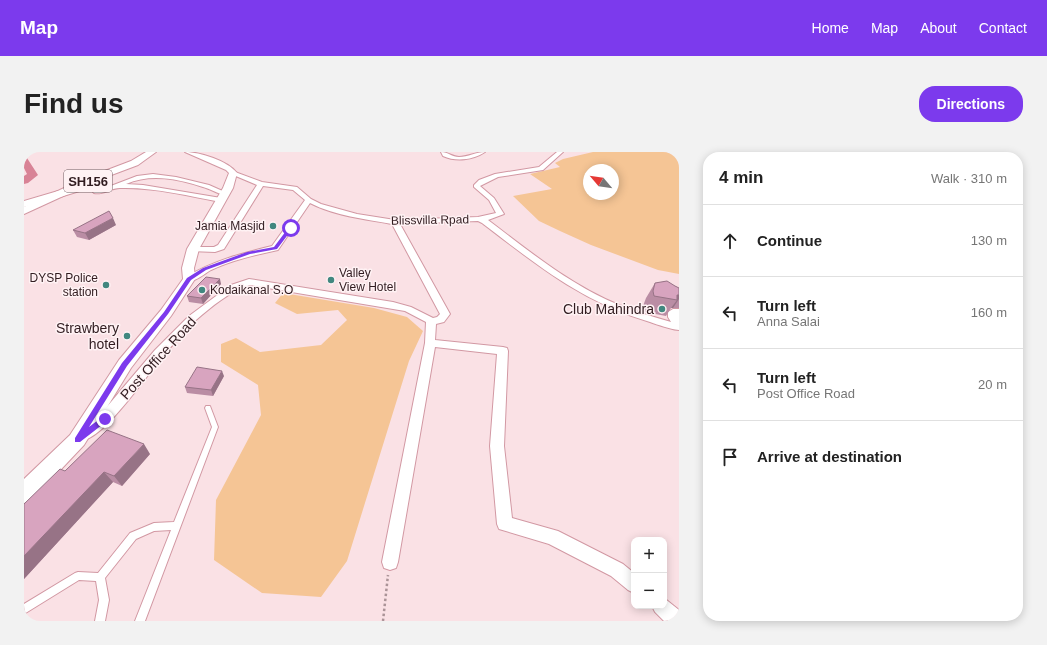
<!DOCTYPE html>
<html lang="en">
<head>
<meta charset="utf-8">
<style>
  body { margin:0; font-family:Arial,sans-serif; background:#f2f2f2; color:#222 }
  .controls { position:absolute; right:12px; bottom:12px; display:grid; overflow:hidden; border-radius:8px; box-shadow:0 2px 10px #0003 }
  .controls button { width:36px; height:36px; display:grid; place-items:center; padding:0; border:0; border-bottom:1px solid #e0e0e0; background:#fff; color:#222; font:20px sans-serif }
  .compass { position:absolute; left:559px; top:12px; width:36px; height:36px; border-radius:50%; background:#fff; box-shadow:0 2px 10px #0003; rotate:299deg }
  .stop { position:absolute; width:12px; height:12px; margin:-9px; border:3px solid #7c3aed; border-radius:50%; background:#fff }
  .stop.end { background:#7c3aed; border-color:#fff; box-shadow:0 1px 4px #0008 }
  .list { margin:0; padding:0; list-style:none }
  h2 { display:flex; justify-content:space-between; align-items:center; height:52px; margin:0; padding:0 16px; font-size:17px }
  h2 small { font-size:13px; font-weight:400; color:#767676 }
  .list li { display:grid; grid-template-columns:26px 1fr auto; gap:12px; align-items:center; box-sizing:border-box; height:72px; padding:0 16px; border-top:1px solid #e0e0e0 }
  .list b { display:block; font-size:15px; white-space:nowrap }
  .list p { margin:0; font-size:13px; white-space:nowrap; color:#767676 }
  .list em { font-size:13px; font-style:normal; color:#767676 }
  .icon { flex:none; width:22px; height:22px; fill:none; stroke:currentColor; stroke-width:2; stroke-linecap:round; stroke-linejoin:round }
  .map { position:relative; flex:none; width:655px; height:469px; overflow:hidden; border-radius:16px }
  header { display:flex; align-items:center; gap:24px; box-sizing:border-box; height:56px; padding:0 20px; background:#7c3aed; color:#fff }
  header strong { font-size:19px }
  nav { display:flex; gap:22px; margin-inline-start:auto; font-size:14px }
  .intro { display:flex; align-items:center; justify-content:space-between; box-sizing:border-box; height:96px; padding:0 24px }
  h1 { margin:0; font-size:28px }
  .button { padding:10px 18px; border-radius:16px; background:#7c3aed; color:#fff; font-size:14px; font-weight:700 }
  main { display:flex; gap:24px; padding:0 24px }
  aside { flex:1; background:#fff; border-radius:16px; box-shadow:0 2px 10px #0003 }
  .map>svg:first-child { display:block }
</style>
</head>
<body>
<header>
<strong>Map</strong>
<nav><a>Home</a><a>Map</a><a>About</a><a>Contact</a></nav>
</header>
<div class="intro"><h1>Find us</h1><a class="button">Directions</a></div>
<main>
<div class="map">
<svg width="655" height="469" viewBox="0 0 655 469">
  <rect width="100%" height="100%" fill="#fae1e5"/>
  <!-- green -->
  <path fill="#f5c595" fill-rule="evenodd" d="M569,0H655V122L634,118L567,93L536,79L515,69L489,44L528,37L506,22L536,15L531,11L539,7ZM565,18H589V42H565Z
    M259,141L350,156L383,165L399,179L385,209L323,409L297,445L238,441L190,408L192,348L237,263L234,233L197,210V192L212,186L236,200L297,193L323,168L314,158L273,162L251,151Z"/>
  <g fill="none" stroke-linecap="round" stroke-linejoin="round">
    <!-- river -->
    <path fill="#d88396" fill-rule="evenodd" d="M0,5L3,6L14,23L4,31L0,32V24L3,22L0,16Z"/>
    <!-- lane casing -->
    <g stroke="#d298a3" stroke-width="2">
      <path id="lane" d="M182,254H186L194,275L121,469H111L147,378L130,379L112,387L81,426L85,448L81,469H71L75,448L72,429L55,428L0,462V452L51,421L54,420L74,421L106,381L130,371L150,370L188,275L181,256Z"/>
    </g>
    <!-- street casing -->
    <g stroke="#d298a3" stroke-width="2">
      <path id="street" d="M417,0C424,0 428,5 435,5C444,5 452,0 461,0C449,8 432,10 419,4Z
        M533,0H539L519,18L474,25L456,34L470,46L480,62L464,68C505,99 546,133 595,153C612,160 630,165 647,170L644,165V160L649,157H655V178C645,177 635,173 626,170C558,150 513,113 458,71L454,69L376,72L426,162L420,170L412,172L411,188L479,195L483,196L484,199L480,294L488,366L534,379L599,412L610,421V441L604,438L587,424L525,392L475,377L473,372L466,294L473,202L411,195L374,410L372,416L366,418L360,416L358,410L401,191L402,170L381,159L226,133C206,139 187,155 172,168C161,179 149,192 139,204C125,220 75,295 54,288L52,284L54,280L76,263L131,198L165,164L207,133L225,127L369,150L387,155L409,166L413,165L416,162L368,72C341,67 311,64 286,51L254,98C231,103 209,108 187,118C180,122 170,131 162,129L161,127L162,125C189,109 218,101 248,94L281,48L269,38L239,34L200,97L191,100L166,99V95H190L194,93L233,33L207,22V20H211L238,30L273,35L287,47L297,52L333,62L371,68L454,65L472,61L465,48L450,35V33L455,28L471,22L515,15Z
        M129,22L152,25L185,33L203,41L200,43C193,41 186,37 179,35C154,27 127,21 102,32L119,33L197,46L200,48L197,50C164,44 130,35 96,36C87,36 79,43 70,41L69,40L75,33L36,45L33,43L79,28L84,31L79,37L113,24Z
        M640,446L655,458V469H640L631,460L628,454H640Z"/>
    </g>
    <!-- secondary casing -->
    <g stroke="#d298a3" stroke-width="2">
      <path id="secondary" d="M161,0C176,0 204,9 213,21L209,36L175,97L170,116L171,127L147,164L107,216L60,293L8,348L0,351V327L46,283L95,208L137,158L159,127L158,116L163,97L199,36L205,21L202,18Z
        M34,39L37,40L39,42L37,44L0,55V49Z"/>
    </g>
    <!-- primary casing -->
    <g stroke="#d298a3" stroke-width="2">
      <path id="primary" d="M122,0H132L114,13L74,28L0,62V55L57,28L107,9Z"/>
    </g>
    <!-- path -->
    <path stroke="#aa9397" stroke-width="2.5" stroke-dasharray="2.5 2.5" stroke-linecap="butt" d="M359,469L364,423"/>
    <!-- lane -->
    <use href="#lane" fill="#fff" fill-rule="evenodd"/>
    <!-- street -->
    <use href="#street" fill="#fff" fill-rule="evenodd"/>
    <!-- secondary -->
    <use href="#secondary" fill="#fff" fill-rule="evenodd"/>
    <!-- primary -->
    <use href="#primary" fill="#fff" fill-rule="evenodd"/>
  </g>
  <!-- wall -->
  <path fill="#ba8da4" d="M92,73L65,88L53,85L49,78Z
    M631,131L651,134L655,136V156H647L642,164L621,160L619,154L622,146Z
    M197,132L179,152L165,150L163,144Z
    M200,224L189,244L163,241L161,235Z
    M126,302L98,334L89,330L0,427V352L41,319Z"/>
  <!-- shaded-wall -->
  <path fill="#977386" d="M89,66L92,73L65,88L61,81Z
    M196,127L197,132L179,152L177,146Z
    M653,143H655V147L649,156H647L653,148Z
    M198,219L200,224L189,244L187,238Z
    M120,292L126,302L98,334L90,324Z
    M80,320L89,330L0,427V404Z"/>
  <!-- building -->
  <path fill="#d8a4bf" stroke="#977386" d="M85,59L89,66L61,81L49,78Z
    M182,125L196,127L177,146L163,144Z
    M643,129L651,134L655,136V143H653V148L630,144L629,139L631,131Z
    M173,215L198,219L187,238L161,235Z
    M83,278L120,292L90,324L80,320L0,404V352L36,317L41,319Z"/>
  <!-- route -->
  <path fill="#7c3aed" d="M265,75L269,76L253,97L226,102L182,118L167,128L144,162L103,214L65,275L78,265H83V269L56,290H51V286L98,211L140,160L163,126L179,116L223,100L250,95Z"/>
  <!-- markers -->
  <g fill="#41877f" stroke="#fff2f4" stroke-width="1.5">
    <circle cx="249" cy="74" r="4"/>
    <circle cx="307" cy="128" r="4"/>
    <circle cx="82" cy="133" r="4"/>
    <circle cx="178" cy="138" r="4"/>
    <circle cx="638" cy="157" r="4"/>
    <circle cx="103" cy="184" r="4"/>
  </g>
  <g text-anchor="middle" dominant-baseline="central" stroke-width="3" stroke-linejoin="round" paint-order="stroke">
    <!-- far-street labels -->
    <g font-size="12" fill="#311c20" stroke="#fff2f4">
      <text transform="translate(406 68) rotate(-1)">Blissvilla Rpad</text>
    </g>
    <!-- far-poi labels -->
    <g font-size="12" fill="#311c20" stroke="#fff2f4" text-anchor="end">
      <text x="241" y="74">Jamia Masjid</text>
      <text x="315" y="121" text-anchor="start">Valley<tspan x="315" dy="14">View Hotel</tspan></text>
      <text x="74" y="126">DYSP Police<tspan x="74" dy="14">station</tspan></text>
      <text x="186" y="138" text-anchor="start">Kodaikanal S.O</text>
    </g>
    <!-- shield labels -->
    <rect fill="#fff2f4" stroke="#6f5c60" stroke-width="1" x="40" y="18" width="48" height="22" rx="3"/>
    <g font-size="13" font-weight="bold" fill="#311c20">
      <text x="64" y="29">SH156</text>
    </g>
    <!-- poi labels -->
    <g font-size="14" fill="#311c20" stroke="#fff2f4" text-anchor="end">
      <text x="630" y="157">Club Mahindra</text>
      <text x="95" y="176">Strawbery<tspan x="95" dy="16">hotel</tspan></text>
    </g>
    <!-- street labels -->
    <g font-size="14" fill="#311c20" stroke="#fff2f4">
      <text transform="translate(134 206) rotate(-48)">Post Office Road</text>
    </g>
  </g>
</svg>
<div class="controls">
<button>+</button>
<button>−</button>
</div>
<svg class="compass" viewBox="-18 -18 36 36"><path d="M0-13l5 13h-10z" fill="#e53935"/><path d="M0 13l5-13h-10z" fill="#767676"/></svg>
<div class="stop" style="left:267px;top:76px"></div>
<div class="stop end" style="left:81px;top:267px"></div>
</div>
<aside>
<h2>4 min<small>Walk · 310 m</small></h2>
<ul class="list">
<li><svg class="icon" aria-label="ahead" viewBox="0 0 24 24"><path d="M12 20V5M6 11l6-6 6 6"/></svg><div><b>Continue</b></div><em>130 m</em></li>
<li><svg class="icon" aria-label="left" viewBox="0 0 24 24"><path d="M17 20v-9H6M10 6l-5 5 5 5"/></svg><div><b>Turn left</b><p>Anna Salai</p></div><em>160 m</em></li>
<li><svg class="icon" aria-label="left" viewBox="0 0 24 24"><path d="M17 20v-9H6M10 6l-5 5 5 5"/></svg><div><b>Turn left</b><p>Post Office Road</p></div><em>20 m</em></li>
<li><svg class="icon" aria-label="arrive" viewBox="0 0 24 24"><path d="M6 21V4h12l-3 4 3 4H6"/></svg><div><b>Arrive at destination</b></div></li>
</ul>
</aside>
</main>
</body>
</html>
